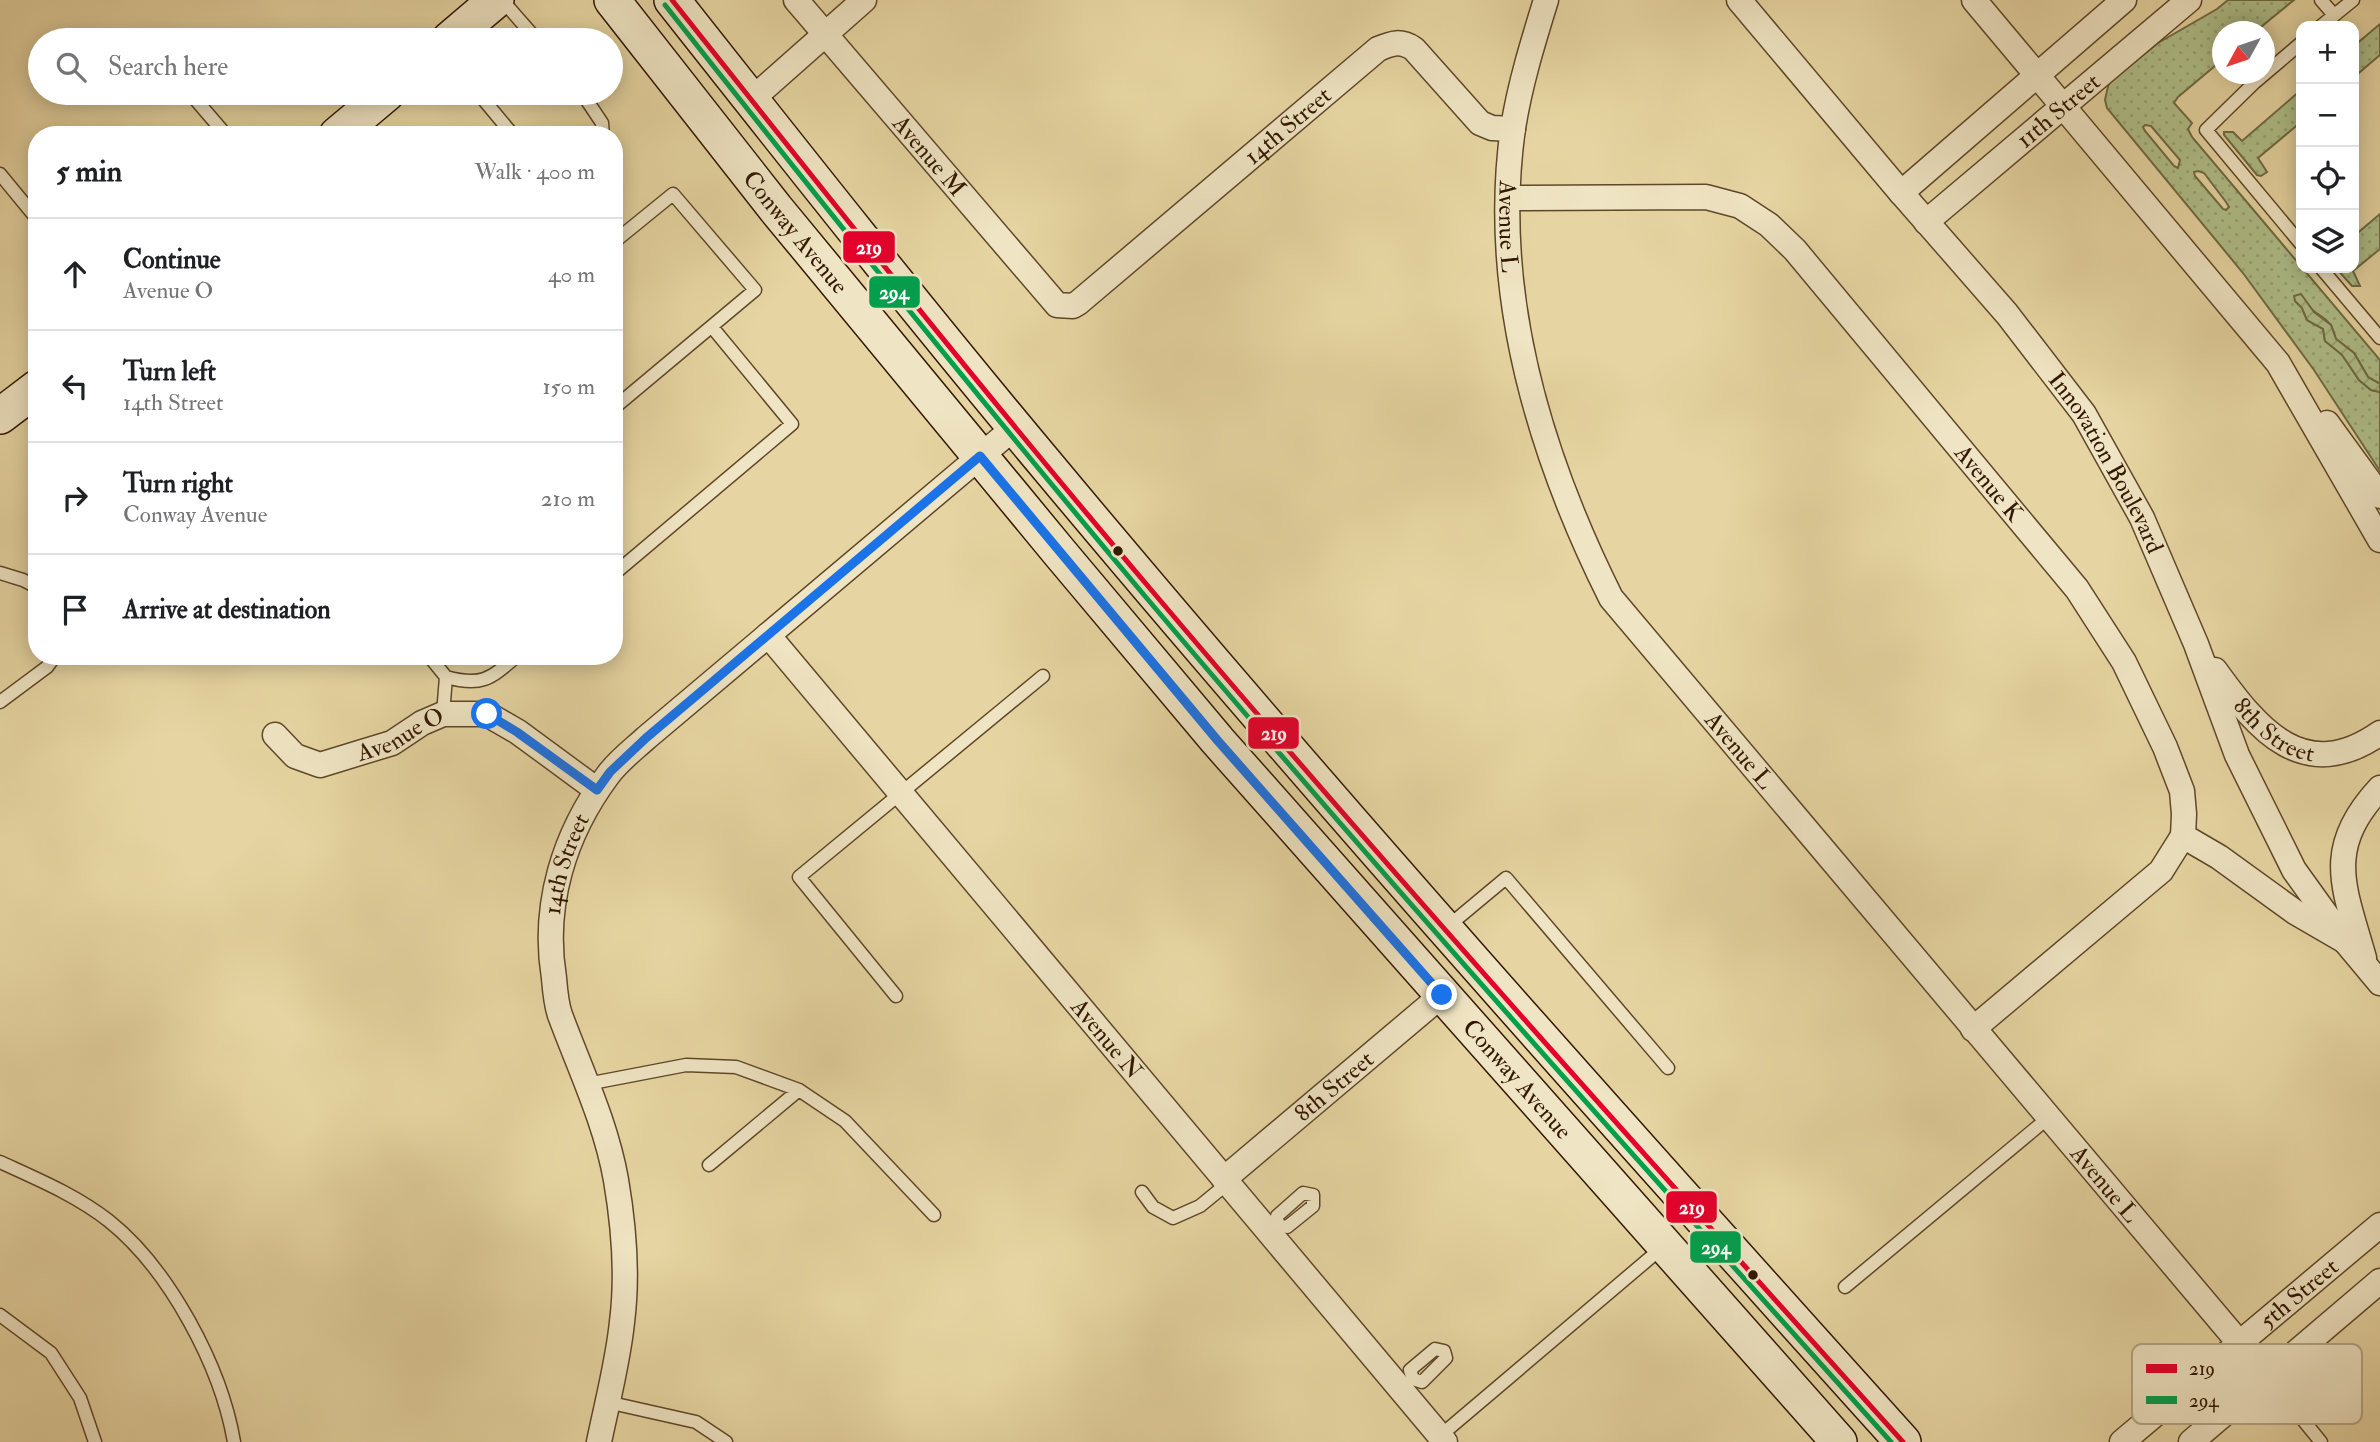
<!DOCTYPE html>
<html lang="en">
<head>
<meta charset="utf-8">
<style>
  body { margin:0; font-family:"IM FELL Double Pica",serif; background:#f2f2f2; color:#202124 }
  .controls { position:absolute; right:21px; top:21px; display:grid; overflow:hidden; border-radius:14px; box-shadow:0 4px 18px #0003 }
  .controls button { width:63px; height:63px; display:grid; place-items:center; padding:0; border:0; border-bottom:2px solid #e0e0e0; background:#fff; color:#202124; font:35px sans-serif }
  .compass { position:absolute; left:2212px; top:21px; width:63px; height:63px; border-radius:50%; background:#fff; box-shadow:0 4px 18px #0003; rotate:230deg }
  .stop { position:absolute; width:21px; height:21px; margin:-16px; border:5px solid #1a73e8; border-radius:50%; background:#fff }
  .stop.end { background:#1a73e8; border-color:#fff; box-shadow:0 2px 7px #0008 }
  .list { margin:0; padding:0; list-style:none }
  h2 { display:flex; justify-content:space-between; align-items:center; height:91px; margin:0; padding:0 28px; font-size:30px }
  h2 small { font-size:23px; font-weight:400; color:#757577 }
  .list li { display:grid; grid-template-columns:46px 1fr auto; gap:21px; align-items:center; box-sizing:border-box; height:112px; padding:0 28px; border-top:2px solid #e0e0e0 }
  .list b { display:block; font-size:26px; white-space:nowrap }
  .list p { margin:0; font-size:23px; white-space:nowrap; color:#757577 }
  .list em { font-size:23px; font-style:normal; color:#757577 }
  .icon { flex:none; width:38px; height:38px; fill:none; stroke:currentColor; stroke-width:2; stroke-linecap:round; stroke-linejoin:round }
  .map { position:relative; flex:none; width:2380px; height:1442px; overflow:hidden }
  .search { position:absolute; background:#fff; box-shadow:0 4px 18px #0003; left:28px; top:28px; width:595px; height:77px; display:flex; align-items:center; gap:18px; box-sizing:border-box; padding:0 24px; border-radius:38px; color:#757577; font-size:26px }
  .panel { position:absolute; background:#fff; box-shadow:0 4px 18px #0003; left:28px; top:126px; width:595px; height:539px; border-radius:28px }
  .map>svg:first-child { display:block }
</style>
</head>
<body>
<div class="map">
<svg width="2380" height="1442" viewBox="0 0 2380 1442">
  <defs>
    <pattern id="grass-dots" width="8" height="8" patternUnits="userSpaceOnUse" patternTransform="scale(1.75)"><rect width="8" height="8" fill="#afbe89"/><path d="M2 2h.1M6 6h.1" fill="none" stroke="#97a374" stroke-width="1.8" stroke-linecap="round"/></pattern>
    <pattern id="garden-furrows" width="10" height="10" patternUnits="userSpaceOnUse" patternTransform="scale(1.75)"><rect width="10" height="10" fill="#afbe89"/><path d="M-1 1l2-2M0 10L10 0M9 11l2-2" fill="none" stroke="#97a374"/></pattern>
  </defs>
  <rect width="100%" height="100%" fill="#e6d5a2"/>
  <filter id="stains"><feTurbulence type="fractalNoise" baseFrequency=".00286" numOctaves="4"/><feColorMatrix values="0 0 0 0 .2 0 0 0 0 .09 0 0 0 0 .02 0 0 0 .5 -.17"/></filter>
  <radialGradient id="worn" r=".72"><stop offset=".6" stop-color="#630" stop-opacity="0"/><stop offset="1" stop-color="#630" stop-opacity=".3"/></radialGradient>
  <!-- grass -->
  <path fill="url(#grass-dots)" stroke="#706b44" stroke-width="2" fill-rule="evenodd" d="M2228,0H2294L2256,31L2222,32V60L2178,97L2174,103L2192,123L2188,129L2192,137L2380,360V384L2368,377L2354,353L2336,339L2331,325L2325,319L2311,309L2295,301L2302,308L2307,320L2323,329L2325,341L2342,354L2359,380L2371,390L2380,392V471L2314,370L2243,273L2107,108L2105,100L2109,82L2158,43L2217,9ZM2145,125L2151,126L2180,160L2178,168L2174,166L2145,131L2143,127ZM2198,171L2204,173L2226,202L2229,207L2226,210L2223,209L2195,176L2194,172Z
    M2380,24V55L2354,77V46Z
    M2301,90V122L2258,158L2267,172L2261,176L2257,175L2224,135V132H2233L2242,141Z
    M2380,214V249L2353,271L2360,286H2352L2336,268H2354V236Z"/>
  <!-- garden -->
  <path fill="url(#garden-furrows)" stroke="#706b44" stroke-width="2" d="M2301,294L2314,312L2331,325L2336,339L2354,353L2368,377L2380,384V392L2371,390L2359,380L2342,355L2325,341L2323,329L2307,320L2302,308L2295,301L2294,296Z"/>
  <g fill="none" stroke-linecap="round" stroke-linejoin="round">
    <!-- lane casing -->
    <g stroke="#5f4728" stroke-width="15">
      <path id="lane" d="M502,0L537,40
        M2321,0L2334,15
        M2321,26L2353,0
        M142,37L145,40
        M2301,43L2254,83L2206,130L2301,244
        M190,93L226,135
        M478,93L513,135
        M582,93L602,123L603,135
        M0,174L37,219
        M614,242L673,194L755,290L614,408
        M2321,268L2380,338
        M0,573L23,580L37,587
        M614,574L792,424L712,327
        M429,656L446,677L443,714
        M446,677C482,687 490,679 517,656
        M0,702L47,667L55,656
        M1446,928L1506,878L1668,1068
        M896,996L799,877L1043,676
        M587,1084L686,1065L736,1067L799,1090L845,1121L934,1215
        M0,1162C37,1179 76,1195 109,1221C169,1269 221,1366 234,1442
        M709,1165L799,1090
        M1142,1192L1153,1207L1173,1218L1200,1206L1228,1183
        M1270,1233L1278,1225L1287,1227L1313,1206V1195L1303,1193L1277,1216L1278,1225
        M1845,1287L2048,1118
        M0,1315L51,1353L80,1398L95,1442
        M1435,1349L1444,1351L1446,1358L1422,1382L1413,1379L1410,1370Z
        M2268,1377L2321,1442
        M607,1402L696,1422L726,1442
        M1440,1436L1664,1246"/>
    </g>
    <!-- street casing -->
    <g stroke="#5f4728" stroke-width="27">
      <g id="street">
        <path id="s1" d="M796,0L1057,305L1073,306L1078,303L1378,49C1392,43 1401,40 1414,49L1480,123L1492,128L1513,129"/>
        <path id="s2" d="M1546,0C1533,42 1520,84 1513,128C1490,291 1539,454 1611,598L2268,1377"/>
        <path id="s3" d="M1739,0L1897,188L2007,314L2084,414L2142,518L2196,644L2237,755L2294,870L2345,941L2380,983"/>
        <path d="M1974,0L2278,363L2380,540"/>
        <path d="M751,100L864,0"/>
        <path d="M1901,193L2124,0"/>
        <path id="s4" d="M1509,198L1706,197L1740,206L1769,225L1795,250L2077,589L2124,662L2165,747L2182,791L2184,814L2183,836L2219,857L2295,912L2345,941"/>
        <path id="s5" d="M1926,222L2189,0"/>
        <path d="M2327,423L2380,496"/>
        <path id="s6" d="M768,635L1445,1442"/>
        <path id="s7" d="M2215,670C2258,730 2304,786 2380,733"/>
        <path id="s8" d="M275,735L295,756L320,765L392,743L422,723L443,714H487L518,732L597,790"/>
        <path d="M2364,958C2344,887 2323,849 2380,788"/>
        <path d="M1973,1029L2161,871L2183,836"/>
        <path id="s9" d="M1224,1179L1442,995"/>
        <path id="s10" d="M599,1442C607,1403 618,1362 622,1322C628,1275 624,1227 616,1180C606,1123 580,1069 560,1015C556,1004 555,990 554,978C542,905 564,834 608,775C618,761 634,749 646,738L1015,427"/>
        <path id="s11" d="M2122,1442L2380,1225"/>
        <path d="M2191,1442L2380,1281"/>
      </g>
    </g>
    <!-- secondary casing -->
    <g stroke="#321800" stroke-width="38">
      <g id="secondary">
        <path id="s12" d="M612,0L776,209L1060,553L1218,741L1839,1442"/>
        <path d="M672,0C796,157 920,314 1049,468C1325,799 1614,1121 1903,1442"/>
        <path d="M449,40L496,0"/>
        <path d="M337,135L387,93"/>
        <path d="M0,416L37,388"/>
      </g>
    </g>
    <!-- lane -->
    <use href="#lane" stroke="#efe4c3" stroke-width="12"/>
    <!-- street -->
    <use href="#street" stroke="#efe4c3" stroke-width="24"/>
    <!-- secondary -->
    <use href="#secondary" stroke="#efe4c3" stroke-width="35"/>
    <!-- bus-1 casing -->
    <g stroke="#efe4c3" stroke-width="10">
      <path id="bus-1" d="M672,0C830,199 988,398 1153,592C1397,880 1650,1161 1903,1442"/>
    </g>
    <!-- bus-2 casing -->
    <g stroke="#efe4c3" stroke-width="10">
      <path id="bus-2" d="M665,5C822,204 981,401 1144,595C1387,882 1639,1162 1891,1442"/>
    </g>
    <!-- bus-1 -->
    <use href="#bus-1" stroke="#e4002b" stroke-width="5"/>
    <!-- bus-2 -->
    <use href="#bus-2" stroke="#029f4d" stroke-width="5"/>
  </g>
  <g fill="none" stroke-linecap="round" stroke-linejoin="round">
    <!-- route -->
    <path stroke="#1a73e8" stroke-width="9" d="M487,714L517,732L597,790L610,772L646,738L980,456L1218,741L1442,995"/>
  </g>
  <!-- markers -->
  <g fill="#321800" stroke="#efe4c3" stroke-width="2.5">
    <circle cx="1118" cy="551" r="6"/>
    <circle cx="1753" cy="1275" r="6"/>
  </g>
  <g text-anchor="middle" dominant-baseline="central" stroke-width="7" stroke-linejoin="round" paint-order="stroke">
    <!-- street labels -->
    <g font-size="24" fill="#321800" stroke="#efe4c3">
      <text stroke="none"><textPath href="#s5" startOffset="173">11th Street</textPath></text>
      <text stroke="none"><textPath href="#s1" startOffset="698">14th Street</textPath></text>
      <text stroke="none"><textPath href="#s1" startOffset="205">Avenue M</textPath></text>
      <text stroke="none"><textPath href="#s2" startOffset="231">Avenue L</textPath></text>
      <text stroke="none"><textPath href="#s12" startOffset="296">Conway Avenue</textPath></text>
      <text stroke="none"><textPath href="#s3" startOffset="592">Innovation Boulevard</textPath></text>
      <text stroke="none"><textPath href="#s4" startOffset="606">Avenue K</textPath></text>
      <text stroke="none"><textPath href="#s7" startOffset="86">8th Street</textPath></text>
      <text stroke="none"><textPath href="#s8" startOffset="142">Avenue O</textPath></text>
      <text stroke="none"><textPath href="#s2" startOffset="819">Avenue L</textPath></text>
      <text stroke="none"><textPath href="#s10" startOffset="593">14th Street</textPath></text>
      <text stroke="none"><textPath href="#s6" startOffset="527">Avenue N</textPath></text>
      <text stroke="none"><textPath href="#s12" startOffset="1409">Conway Avenue</textPath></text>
      <text stroke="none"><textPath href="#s9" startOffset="144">8th Street</textPath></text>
      <text stroke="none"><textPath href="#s2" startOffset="1386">Avenue L</textPath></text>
      <text stroke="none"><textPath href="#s11" startOffset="231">5th Street</textPath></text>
    </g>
  </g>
  <!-- legend -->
  <rect x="2132" y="1344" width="230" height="80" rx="10" fill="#efe4c3" stroke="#b6a788" stroke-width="2"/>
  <rect x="2146" y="1364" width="31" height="9" fill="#e4002b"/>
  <rect x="2146" y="1396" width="31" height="8" fill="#029f4d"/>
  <g font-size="19" fill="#321800">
    <text x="2189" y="1375">219</text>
    <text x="2189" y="1407">294</text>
  </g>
  <g stroke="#efe4c3" stroke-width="2.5">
    <rect x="842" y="230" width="54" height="34" rx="7" fill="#e4002b"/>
    <rect x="868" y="275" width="53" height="34" rx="7" fill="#029f4d"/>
    <rect x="1247" y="716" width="53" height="34" rx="7" fill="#e4002b"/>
    <rect x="1665" y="1190" width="53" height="34" rx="7" fill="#e4002b"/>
    <rect x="1689" y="1230" width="53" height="34" rx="7" fill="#029f4d"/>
  </g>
  <g font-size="19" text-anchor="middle" font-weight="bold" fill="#fff">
    <text x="869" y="254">219</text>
    <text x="894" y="299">294</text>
    <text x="1274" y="740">219</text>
    <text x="1692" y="1214">219</text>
    <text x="1716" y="1254">294</text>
  </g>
  <rect width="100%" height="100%" filter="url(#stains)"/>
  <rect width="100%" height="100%" fill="url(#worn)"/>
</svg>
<div class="controls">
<button>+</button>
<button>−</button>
<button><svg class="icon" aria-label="locate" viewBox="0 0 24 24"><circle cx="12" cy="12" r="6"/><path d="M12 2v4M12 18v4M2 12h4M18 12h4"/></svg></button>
<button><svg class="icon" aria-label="layers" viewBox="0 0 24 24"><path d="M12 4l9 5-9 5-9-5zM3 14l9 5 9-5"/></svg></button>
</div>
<svg class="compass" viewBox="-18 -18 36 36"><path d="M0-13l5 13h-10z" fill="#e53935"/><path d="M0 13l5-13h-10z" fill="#757577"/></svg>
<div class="stop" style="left:487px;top:714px"></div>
<div class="stop end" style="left:1442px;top:995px"></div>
<div class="search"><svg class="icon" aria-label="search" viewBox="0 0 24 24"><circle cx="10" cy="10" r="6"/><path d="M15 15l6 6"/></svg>Search here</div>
<section class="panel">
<h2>5 min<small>Walk · 400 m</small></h2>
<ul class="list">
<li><svg class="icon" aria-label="ahead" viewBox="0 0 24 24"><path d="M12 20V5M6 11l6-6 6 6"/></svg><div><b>Continue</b><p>Avenue O</p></div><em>40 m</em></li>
<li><svg class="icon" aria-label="left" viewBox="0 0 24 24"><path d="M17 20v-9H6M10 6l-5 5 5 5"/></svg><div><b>Turn left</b><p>14th Street</p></div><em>150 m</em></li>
<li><svg class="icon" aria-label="right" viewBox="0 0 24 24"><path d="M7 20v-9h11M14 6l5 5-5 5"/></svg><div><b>Turn right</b><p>Conway Avenue</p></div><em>210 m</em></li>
<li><svg class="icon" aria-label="arrive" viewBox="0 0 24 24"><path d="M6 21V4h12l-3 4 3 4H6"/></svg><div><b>Arrive at destination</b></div></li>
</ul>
</section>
</div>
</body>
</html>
